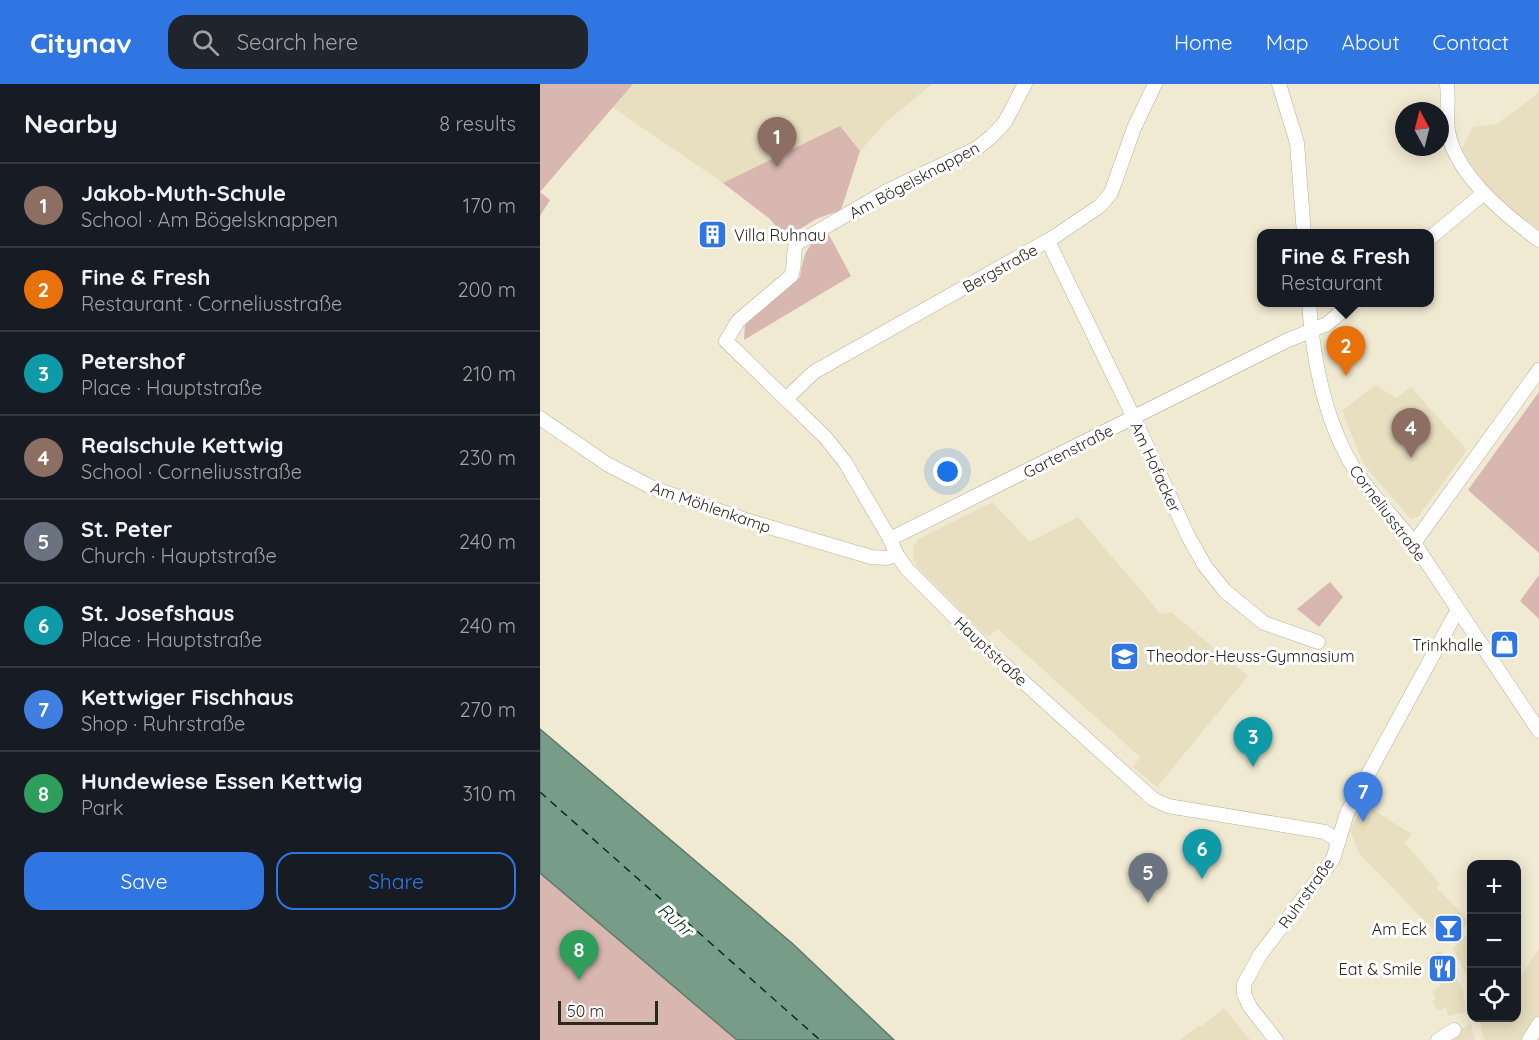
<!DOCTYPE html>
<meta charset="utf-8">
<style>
body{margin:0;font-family:Quicksand,sans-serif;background:#20242c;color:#f1f3f6}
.controls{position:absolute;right:18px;bottom:18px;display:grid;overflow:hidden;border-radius:12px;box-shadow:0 3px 15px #0003}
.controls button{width:54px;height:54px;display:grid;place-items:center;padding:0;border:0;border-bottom:2px solid #363941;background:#171b24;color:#f1f3f6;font:30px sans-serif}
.compass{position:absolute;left:855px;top:18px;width:54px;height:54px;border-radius:50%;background:#171b24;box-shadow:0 3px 15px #0003;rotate:353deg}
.scale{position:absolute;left:18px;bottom:15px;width:100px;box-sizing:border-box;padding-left:6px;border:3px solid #29271e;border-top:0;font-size:16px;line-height:21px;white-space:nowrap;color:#29271e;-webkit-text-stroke:4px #fff;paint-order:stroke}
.you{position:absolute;left:408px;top:388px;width:21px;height:21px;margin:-15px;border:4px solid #fff;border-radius:50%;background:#1a73e8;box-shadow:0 0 0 9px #1a73e833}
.badge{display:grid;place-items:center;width:39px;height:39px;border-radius:50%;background:#3076e3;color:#fff;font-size:20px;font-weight:700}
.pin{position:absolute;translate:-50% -50px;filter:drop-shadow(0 2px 3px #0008)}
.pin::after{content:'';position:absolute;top:32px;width:21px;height:18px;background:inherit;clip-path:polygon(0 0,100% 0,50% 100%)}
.popup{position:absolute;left:717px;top:145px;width:177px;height:78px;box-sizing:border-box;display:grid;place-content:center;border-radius:12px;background:#171b24;filter:drop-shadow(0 2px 4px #0005);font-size:20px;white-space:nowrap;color:#9ea1a6}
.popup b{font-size:22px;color:#f1f3f6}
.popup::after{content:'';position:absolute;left:50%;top:100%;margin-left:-12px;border:12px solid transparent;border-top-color:#171b24}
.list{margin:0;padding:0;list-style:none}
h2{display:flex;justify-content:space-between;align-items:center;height:78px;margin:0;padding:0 24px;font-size:26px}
h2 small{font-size:20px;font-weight:400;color:#9ea1a6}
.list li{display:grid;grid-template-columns:39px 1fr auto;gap:18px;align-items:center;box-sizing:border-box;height:84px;padding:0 24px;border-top:2px solid #363941}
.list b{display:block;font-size:22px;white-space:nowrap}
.list p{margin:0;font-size:20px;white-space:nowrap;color:#9ea1a6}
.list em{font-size:20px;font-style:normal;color:#9ea1a6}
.actions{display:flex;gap:12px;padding:18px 24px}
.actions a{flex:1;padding:14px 0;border:2px solid #3076e3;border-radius:18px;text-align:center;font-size:21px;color:#3076e3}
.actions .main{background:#3076e3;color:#fff}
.icon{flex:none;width:33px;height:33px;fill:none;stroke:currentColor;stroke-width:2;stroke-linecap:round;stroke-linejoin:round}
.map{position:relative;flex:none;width:999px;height:956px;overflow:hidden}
header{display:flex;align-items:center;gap:36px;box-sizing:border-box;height:84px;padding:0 30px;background:#3076e3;color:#fff}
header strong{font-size:28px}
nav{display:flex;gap:33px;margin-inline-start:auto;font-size:21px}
.search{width:420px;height:54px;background:#20242c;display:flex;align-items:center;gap:15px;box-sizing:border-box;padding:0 21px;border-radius:18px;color:#9ea1a6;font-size:22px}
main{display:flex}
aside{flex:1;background:#171b24}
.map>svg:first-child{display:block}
</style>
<header>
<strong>Citynav</strong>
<div class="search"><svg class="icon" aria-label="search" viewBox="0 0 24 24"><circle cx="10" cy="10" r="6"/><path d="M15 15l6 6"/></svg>Search here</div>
<nav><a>Home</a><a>Map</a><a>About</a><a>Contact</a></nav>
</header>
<main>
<aside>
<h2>Nearby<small>8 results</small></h2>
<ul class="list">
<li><span class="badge" style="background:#8d6e63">1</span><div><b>Jakob-Muth-Schule</b><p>School · Am Bögelsknappen</p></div><em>170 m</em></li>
<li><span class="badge" style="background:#e8710a">2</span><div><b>Fine &amp; Fresh</b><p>Restaurant · Corneliusstraße</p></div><em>200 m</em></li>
<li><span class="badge" style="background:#0f9aa8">3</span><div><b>Petershof</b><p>Place · Hauptstraße</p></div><em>210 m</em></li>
<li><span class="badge" style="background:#8d6e63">4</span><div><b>Realschule Kettwig</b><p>School · Corneliusstraße</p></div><em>230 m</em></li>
<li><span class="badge" style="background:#6b7280">5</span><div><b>St. Peter</b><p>Church · Hauptstraße</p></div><em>240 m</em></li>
<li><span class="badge" style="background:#0f9aa8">6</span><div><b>St. Josefshaus</b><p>Place · Hauptstraße</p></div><em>240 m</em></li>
<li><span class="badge" style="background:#3f7fe0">7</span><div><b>Kettwiger Fischhaus</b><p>Shop · Ruhrstraße</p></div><em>270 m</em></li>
<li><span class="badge" style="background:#2e9e5b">8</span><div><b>Hundewiese Essen Kettwig</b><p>Park</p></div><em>310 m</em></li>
</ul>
<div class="actions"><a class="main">Save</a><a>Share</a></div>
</aside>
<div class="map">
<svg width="999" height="956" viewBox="0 0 999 956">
<rect width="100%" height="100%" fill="#f1ead2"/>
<g fill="#e8dfc0">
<path d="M 93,0 L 392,0 L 345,39 L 320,67 L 301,126 L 276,135 L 246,154 L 230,135 L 183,99 L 72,23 Z"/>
<path d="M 999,6 L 999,148 L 962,120 L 952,110 L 921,66 L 933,43 L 957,40 L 996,11 Z"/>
<path d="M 835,301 L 857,314 L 871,303 L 927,366 L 878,433 L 871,435 L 824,381 L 802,327 Z"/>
<path d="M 452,418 L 490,458 L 538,433 L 621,530 L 631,528 L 708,592 L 617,703 L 593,683 L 600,673 L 458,545 L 449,552 L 444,550 L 377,483 L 373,474 L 373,463 L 378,455 Z"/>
<path d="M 823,719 L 871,750 L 865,759 L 899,799 L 897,804 L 930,838 L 906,859 L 819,769 L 810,746 Z"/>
<path d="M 931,846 L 931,902 L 913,864 Z"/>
<path d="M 999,864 L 999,932 L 983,956 L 944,956 L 939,934 L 976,934 L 977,898 Z"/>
<path d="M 901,866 L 922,904 L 926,928 L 908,932 L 906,923 L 898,927 L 892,917 L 896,915 L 892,907 L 901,902 L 886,874 Z"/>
<path d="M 684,924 L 710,956 L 640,956 L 659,941 L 661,943 Z"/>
<path d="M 931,939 L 935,956 L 905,956 Z"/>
</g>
<g fill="#d8b7b1">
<path d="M 0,0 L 93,0 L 0,108 L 10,116 L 0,132 Z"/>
<path d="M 300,42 L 320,67 L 301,126 L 276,135 L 246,154 L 230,135 L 183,99 Z"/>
<path d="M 287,147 L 311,192 L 204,256 L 205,241 L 260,193 C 264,168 266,162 287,147 Z"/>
<path d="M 999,308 L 999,469 L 928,406 Z"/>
<path d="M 999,491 L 999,535 L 980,517 Z"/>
<path d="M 790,498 L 803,513 L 779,543 L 757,525 Z"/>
<path d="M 0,789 L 197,956 L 0,956 Z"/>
</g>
<path fill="#779c88" stroke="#607968" stroke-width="1.5" d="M 0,645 L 253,860 L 354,956 L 197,956 L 0,789 Z"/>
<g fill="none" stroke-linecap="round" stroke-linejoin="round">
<path stroke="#00341f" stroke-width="1.5" stroke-dasharray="8 6" stroke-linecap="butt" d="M 0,708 L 280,956"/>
<defs>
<g id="street">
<path d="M 485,0 L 465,38 L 451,53 L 437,64 L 347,107 L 256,160 C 252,172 256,181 251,192 L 198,237 L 186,257 L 285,353 L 305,378 L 350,455 L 357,471 L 367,485 L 446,564 L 613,715 L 628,722 L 785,748 L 799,757"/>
<path d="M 739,0 L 757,59 L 764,150"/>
<path d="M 907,0 C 909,15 906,31 908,47 C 915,90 966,132 999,156"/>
<path d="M 890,154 L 944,109"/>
<path d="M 508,157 L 594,334 L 648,452 L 665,482 L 685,507 L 724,539 L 778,558"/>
<path d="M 769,218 C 773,278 786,345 821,395 C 837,417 857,437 874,459 L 999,647"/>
<path d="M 246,315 L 274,288 L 514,153 L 560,122 L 571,109 L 594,44 L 615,0"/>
<path d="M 0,334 L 67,380 L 113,404 L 209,437 L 331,473 L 346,474 L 357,471"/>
<path d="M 350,455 L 746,257 L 787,240 L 813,218"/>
<path d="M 874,459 L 999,286"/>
<path d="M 736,956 L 710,923 L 704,910 L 704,900 L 720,871 L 793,775 L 807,729 L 917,527"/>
<path d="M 898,956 L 914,946"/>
<path d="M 989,956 L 999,940"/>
</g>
</defs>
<use href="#street" stroke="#b8b29b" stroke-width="15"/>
<use href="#street" stroke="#fff" stroke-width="14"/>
</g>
<defs>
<symbol id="building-square" viewBox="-11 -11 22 22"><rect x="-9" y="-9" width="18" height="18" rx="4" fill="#3076e3" stroke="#fff"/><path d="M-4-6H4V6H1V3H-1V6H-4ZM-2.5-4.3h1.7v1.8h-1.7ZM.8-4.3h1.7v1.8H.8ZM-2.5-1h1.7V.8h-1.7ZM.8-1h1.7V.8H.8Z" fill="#fff"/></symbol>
<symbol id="shop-square" viewBox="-11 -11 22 22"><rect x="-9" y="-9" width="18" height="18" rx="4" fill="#3076e3" stroke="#fff"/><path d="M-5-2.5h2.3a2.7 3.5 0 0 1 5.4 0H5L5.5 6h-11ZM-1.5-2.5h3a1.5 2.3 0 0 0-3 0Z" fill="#fff"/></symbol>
<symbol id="school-square" viewBox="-11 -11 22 22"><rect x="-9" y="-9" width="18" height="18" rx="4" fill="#3076e3" stroke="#fff"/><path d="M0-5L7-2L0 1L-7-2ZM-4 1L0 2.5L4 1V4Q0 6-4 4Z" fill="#fff"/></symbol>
<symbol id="bar-square" viewBox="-11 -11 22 22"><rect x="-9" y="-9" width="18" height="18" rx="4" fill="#3076e3" stroke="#fff"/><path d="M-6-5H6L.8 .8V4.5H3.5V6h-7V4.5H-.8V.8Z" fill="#fff"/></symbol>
<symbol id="restaurant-square" viewBox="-11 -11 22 22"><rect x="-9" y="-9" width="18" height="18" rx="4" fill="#3076e3" stroke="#fff"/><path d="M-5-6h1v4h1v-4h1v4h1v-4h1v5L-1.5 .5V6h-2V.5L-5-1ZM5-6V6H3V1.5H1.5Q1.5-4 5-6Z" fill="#fff"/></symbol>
</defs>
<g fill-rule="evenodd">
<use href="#building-square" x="156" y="134" width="33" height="33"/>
<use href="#shop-square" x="948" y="544" width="33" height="33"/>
<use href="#school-square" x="568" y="556" width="33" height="33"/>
<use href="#bar-square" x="892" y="828" width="33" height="33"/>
<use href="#restaurant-square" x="886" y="868" width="33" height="33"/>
</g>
<g text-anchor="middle" stroke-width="6" stroke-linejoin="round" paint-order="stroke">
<g font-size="16" fill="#29271e" stroke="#fff">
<text transform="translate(374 96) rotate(-28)" y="6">Am Bögelsknappen</text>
<text transform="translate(460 184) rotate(-29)" y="6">Bergstraße</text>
<text transform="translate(528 367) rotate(-27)" y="6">Gartenstraße</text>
<text transform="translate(616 383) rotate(65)" y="6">Am Hofacker</text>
<text transform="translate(171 423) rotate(19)" y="6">Am Möhlenkamp</text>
<text transform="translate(848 429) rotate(53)" y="6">Corneliusstraße</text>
<text transform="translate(451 567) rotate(43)" y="6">Hauptstraße</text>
<text transform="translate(766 809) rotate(-54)" y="6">Ruhrstraße</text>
</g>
<g font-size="16" fill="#29271e" stroke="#fff" text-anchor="end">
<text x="194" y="157" text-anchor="start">Villa Ruhnau</text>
<text x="943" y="567">Trinkhalle</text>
<text x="606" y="578" text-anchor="start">Theodor-Heuss-Gymnasium</text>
<text x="887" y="851">Am Eck</text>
<text x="882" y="891">Eat &amp; Smile</text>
</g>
<g font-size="18" font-style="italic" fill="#00341f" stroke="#fff">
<text transform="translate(135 836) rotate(42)" y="6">Ruhr</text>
</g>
</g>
</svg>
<div class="controls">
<button>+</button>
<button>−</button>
<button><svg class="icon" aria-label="locate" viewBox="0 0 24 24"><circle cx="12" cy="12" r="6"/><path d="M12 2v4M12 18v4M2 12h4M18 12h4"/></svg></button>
</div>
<svg class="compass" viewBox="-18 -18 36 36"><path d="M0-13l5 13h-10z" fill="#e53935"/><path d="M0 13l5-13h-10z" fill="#9ea1a6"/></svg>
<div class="scale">50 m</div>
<div class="you"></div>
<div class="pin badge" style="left:237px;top:83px;background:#8d6e63">1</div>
<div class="pin badge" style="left:806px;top:292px;background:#e8710a">2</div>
<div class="popup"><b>Fine &amp; Fresh</b>Restaurant</div>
<div class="pin badge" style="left:713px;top:683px;background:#0f9aa8">3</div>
<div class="pin badge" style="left:871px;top:374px;background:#8d6e63">4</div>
<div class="pin badge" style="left:608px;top:819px;background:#6b7280">5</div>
<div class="pin badge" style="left:662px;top:795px;background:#0f9aa8">6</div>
<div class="pin badge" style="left:823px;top:738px;background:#3f7fe0">7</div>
<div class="pin badge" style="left:39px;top:896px;background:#2e9e5b">8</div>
</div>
</main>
